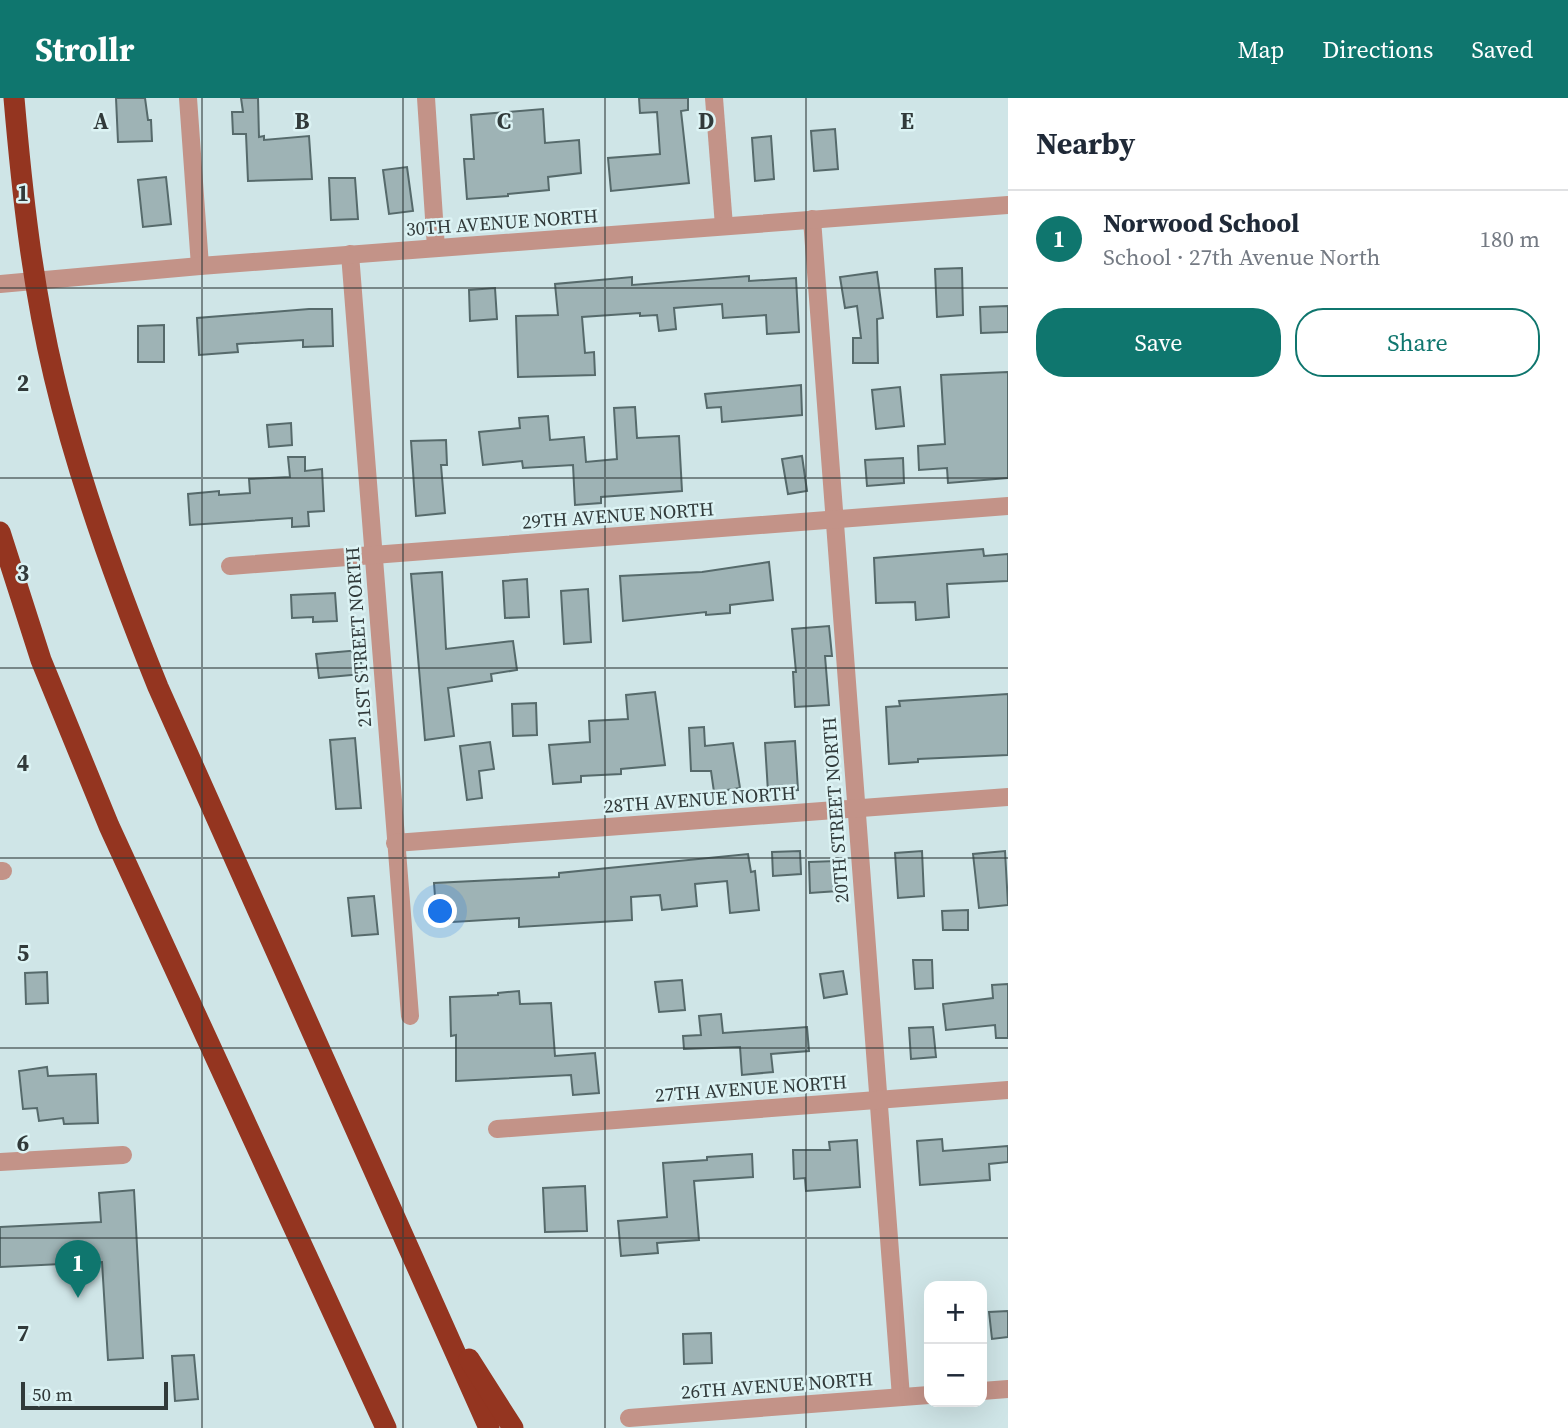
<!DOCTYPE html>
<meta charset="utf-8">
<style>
body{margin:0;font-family:"Source Serif 4",serif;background:#f2f2f3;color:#1f2937}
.controls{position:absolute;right:21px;bottom:21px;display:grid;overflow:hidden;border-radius:14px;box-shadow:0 7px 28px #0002}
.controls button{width:63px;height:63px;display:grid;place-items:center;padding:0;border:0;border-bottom:2px solid #e0e1e3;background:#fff;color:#1f2937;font:35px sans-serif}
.scale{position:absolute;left:21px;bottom:18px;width:147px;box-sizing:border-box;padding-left:7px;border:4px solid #313a3a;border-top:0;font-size:19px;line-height:24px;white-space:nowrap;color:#313a3a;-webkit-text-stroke:5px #dcf3f4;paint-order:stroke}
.you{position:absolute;left:441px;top:814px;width:24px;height:24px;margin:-18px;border:5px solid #fff;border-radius:50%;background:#1a73e8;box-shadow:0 0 0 10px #1a73e833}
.badge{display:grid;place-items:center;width:46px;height:46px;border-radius:50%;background:#0f766e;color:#fff;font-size:23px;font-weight:700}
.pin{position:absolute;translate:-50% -58px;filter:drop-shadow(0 2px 4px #0008)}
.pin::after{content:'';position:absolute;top:37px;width:24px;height:21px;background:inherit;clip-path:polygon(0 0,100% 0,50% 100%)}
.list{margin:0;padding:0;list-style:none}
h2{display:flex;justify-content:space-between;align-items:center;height:91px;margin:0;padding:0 28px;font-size:30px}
h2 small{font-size:23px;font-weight:400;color:#747a83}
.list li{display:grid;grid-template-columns:46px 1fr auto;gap:21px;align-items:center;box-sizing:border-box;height:98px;padding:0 28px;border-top:2px solid #e0e1e3}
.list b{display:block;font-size:26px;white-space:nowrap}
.list p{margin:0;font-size:23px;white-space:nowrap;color:#747a83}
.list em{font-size:23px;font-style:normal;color:#747a83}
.actions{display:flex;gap:14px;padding:21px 28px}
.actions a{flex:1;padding:16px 0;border:2px solid #0f766e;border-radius:28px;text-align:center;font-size:24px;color:#0f766e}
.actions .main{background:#0f766e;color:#fff}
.map{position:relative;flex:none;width:1008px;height:1330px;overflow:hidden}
header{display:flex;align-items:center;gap:42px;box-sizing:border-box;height:98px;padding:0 35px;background:#0f766e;color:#fff}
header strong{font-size:33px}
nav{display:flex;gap:38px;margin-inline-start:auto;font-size:24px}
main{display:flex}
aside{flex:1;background:#fff}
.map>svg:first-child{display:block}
</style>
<header>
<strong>Strollr</strong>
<nav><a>Map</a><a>Directions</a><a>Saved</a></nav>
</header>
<main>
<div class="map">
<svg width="1008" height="1330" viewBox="0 0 1008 1330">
<rect width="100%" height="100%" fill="#cfe5e7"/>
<g fill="#9eb3b5" stroke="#566a6b" stroke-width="2">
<path d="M 116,0 L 145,0 L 148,22 L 151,22 L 152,43 L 118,44 Z"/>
<path d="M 241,0 L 258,0 L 259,39 L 264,38 L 264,42 L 309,38 L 312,81 L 248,83 L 246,36 L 233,36 L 232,14 L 243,14 Z"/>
<path d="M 639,0 L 688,0 L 688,12 L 681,13 L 689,85 L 611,93 L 608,60 L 660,56 L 657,14 L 640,15 Z"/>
<path d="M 543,11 L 545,45 L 579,42 L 581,75 L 548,79 L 549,92 L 508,96 L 508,98 L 467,101 L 464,61 L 474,61 L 471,17 Z"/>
<path d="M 835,31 L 838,71 L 814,73 L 811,33 Z"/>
<path d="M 771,38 L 774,81 L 755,83 L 752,40 Z"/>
<path d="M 407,69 L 413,113 L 389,116 L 383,72 Z"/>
<path d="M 166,79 L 171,126 L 143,129 L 138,82 Z"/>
<path d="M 329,80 L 355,80 L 358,121 L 331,122 Z"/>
<path d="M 962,170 L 963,217 L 937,219 L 935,171 Z"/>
<path d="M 877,174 L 883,220 L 877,221 L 878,265 L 853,265 L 853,240 L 861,240 L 857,208 L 845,210 L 840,179 Z"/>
<path d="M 749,178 L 749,183 L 796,180 L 799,234 L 767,236 L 766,217 L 723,220 L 722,206 L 674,210 L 676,231 L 659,233 L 657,217 L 640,218 L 640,215 L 582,219 L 585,255 L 594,254 L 595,277 L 518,279 L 516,218 L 558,217 L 555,186 L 632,179 L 632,187 Z"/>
<path d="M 495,190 L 497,221 L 470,223 L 469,192 Z"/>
<path d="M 1008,208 L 1008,234 L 981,235 L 980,209 Z"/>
<path d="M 309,211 L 332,211 L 333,248 L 303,249 L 303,242 L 237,246 L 238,254 L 199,257 L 197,220 Z"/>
<path d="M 164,227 L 164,264 L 138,264 L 138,228 Z"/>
<path d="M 1008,274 L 1008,380 L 948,385 L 947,370 L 919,372 L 918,348 L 945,346 L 941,277 Z"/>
<path d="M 801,287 L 802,317 L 722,324 L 721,309 L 707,310 L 705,296 Z"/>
<path d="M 900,289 L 904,328 L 876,331 L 872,292 Z"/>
<path d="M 635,309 L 637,340 L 679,338 L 682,393 L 601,399 L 601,405 L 575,407 L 573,367 L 523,370 L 522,363 L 483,367 L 479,334 L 520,330 L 519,320 L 548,318 L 550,342 L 584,339 L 586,364 L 617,361 L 614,310 Z"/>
<path d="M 291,325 L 292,347 L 269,349 L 267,327 Z"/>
<path d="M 446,342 L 447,367 L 441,367 L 445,415 L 416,418 L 411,343 Z"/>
<path d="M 802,358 L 807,393 L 788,396 L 782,361 Z"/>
<path d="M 288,359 L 305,359 L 305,373 L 322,371 L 324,413 L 308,414 L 309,428 L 292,429 L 292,420 L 190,427 L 188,396 L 219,393 L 219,397 L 250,395 L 249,381 L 290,379 Z"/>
<path d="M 903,360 L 904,385 L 867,388 L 865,362 Z"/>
<path d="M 983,451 L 984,458 L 1008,456 L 1008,483 L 947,486 L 949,519 L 916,522 L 915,504 L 876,505 L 874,460 Z"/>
<path d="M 769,464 L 773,502 L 730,507 L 730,515 L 706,517 L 706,514 L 623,523 L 620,478 L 702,474 Z"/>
<path d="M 442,474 L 446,551 L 513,543 L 517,572 L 491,576 L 492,583 L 448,590 L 454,638 L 425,642 L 411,476 Z"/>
<path d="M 527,481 L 529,519 L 505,520 L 503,483 Z"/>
<path d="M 588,491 L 591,544 L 564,546 L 561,493 Z"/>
<path d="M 335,495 L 337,523 L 313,524 L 313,519 L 292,520 L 291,497 Z"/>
<path d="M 829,528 L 832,558 L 825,558 L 829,607 L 795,609 L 793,574 L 796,574 L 792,531 Z"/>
<path d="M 360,552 L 362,576 L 319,580 L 316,556 Z"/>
<path d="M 655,594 L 665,667 L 621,671 L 621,676 L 581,678 L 581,684 L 553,686 L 549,647 L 590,644 L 589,623 L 628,621 L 626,597 Z"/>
<path d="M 1008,596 L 1008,657 L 918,661 L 918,664 L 889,666 L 886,609 L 900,608 L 899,603 Z"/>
<path d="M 536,605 L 537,637 L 513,638 L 512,606 Z"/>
<path d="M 704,629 L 705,648 L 733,645 L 740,690 L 714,694 L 711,673 L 691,673 L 689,630 Z"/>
<path d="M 355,640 L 361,710 L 336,711 L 330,642 Z"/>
<path d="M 795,643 L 798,692 L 768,694 L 765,645 Z"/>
<path d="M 490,644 L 494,671 L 479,673 L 482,700 L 467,702 L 460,648 Z"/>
<path d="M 800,753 L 801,776 L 773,778 L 772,754 Z"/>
<path d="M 922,753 L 924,798 L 898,800 L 895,755 Z"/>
<path d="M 1005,753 L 1008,807 L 979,810 L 973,756 Z"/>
<path d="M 748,756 L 751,774 L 755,773 L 759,812 L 730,815 L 727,783 L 695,786 L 697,808 L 662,812 L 660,797 L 631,799 L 632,822 L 519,829 L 519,820 L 437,825 L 434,785 L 559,779 L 559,775 Z"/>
<path d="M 836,763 L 838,793 L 810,795 L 809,764 Z"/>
<path d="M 374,798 L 378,836 L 352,838 L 348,800 Z"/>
<path d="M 968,812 L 968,832 L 943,832 L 942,813 Z"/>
<path d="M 913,862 L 932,862 L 933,890 L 915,891 Z"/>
<path d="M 843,873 L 847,896 L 824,900 L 820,876 Z"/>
<path d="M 47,874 L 48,905 L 26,906 L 25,875 Z"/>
<path d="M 682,882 L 685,912 L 659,914 L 655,884 Z"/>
<path d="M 1008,886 L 1008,940 L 996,940 L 995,927 L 946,932 L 943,906 L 993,900 L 992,887 Z"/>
<path d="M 519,893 L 520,906 L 551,905 L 555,958 L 595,955 L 599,995 L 573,997 L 571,977 L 456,983 L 456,937 L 451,938 L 450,899 L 498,897 L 498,895 Z"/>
<path d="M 721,916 L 723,935 L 807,929 L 809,953 L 771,956 L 773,974 L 742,977 L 740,949 L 684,951 L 683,938 L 701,937 L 699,918 Z"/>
<path d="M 933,929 L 936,959 L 911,961 L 909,930 Z"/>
<path d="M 47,969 L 48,978 L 96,976 L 98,1025 L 64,1026 L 63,1020 L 39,1023 L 37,1010 L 23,1011 L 19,973 Z"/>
<path d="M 942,1041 L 943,1053 L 1008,1048 L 1008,1064 L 989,1066 L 990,1082 L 920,1087 L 917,1043 Z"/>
<path d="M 857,1042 L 860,1089 L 806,1093 L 805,1080 L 794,1081 L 793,1052 L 830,1052 L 829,1044 Z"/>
<path d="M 752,1056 L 753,1079 L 694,1083 L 699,1142 L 657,1145 L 658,1155 L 621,1158 L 618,1123 L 667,1119 L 663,1065 L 707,1062 L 707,1059 Z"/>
<path d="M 585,1088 L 587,1133 L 545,1134 L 543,1090 Z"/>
<path d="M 134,1092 L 143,1260 L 108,1262 L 102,1164 L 0,1169 L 0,1129 L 101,1124 L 99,1095 Z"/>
<path d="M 1008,1213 L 1008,1239 L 992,1241 L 989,1214 Z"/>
<path d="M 711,1235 L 712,1265 L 684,1266 L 683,1236 Z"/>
<path d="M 194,1257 L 198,1301 L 175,1303 L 172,1258 Z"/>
</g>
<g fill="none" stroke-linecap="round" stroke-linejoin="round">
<g stroke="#c39388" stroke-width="18">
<path d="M 188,0 L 200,168"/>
<path d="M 426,0 L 436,150"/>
<path d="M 714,0 L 724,128"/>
<path d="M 812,121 L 901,1299"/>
<path d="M 350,156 L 410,918"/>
<path d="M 230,468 L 1008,408"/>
<path d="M 395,745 L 1008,699"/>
<path d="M 0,773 L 3,773"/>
<path d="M 497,1031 L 1008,992"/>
<path d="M 0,1064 L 123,1057"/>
<path d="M 982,1293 L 1008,1291"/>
<path d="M 629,1320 L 929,1297"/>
</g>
<path stroke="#c39388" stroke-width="18" d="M 0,186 L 200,168 L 1008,107"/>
<g stroke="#943520" stroke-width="21">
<path d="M 14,0 C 22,93 32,186 54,278 C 79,384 117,488 158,589 L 489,1330"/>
<path d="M 0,434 L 41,562 L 109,728 L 386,1330"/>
<path d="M 469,1261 L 513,1330"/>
</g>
</g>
<path fill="none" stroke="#313a3a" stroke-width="2" stroke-opacity="0.55" d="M 202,0 L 202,1330M 403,0 L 403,1330M 605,0 L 605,1330M 806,0 L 806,1330M 0,190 L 1008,190M 0,380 L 1008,380M 0,570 L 1008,570M 0,760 L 1008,760M 0,950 L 1008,950M 0,1140 L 1008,1140"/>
<g text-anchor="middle" stroke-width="5" stroke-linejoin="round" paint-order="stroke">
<g font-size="19" fill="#313a3a" stroke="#dcf3f4">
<text transform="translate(502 124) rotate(-4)" y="7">30TH AVENUE NORTH</text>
<text transform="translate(618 417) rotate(-4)" y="7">29TH AVENUE NORTH</text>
<text transform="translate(358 539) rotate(-94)" y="7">21ST STREET NORTH</text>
<text transform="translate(700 701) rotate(-4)" y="7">28TH AVENUE NORTH</text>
<text transform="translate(835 712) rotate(-94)" y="7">20TH STREET NORTH</text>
<text transform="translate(751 990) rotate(-4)" y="7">27TH AVENUE NORTH</text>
<text transform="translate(777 1287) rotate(-4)" y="7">26TH AVENUE NORTH</text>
</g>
</g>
<g font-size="23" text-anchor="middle" font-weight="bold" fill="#313a3a" stroke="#dcf3f4" stroke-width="5" stroke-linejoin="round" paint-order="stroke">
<text x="101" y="31">A</text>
<text x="302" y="31">B</text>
<text x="504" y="31">C</text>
<text x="706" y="31">D</text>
<text x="907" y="31">E</text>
<text x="23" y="103">1</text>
<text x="23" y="293">2</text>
<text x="23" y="483">3</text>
<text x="23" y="673">4</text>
<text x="23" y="863">5</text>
<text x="23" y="1053">6</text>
<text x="23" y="1243">7</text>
</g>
</svg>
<div class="controls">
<button>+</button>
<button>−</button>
</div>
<div class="scale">50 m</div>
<div class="you"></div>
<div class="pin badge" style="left:78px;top:1200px">1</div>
</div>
<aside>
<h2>Nearby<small></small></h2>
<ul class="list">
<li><span class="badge">1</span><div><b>Norwood School</b><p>School · 27th Avenue North</p></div><em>180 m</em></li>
</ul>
<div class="actions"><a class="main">Save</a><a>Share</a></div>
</aside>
</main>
